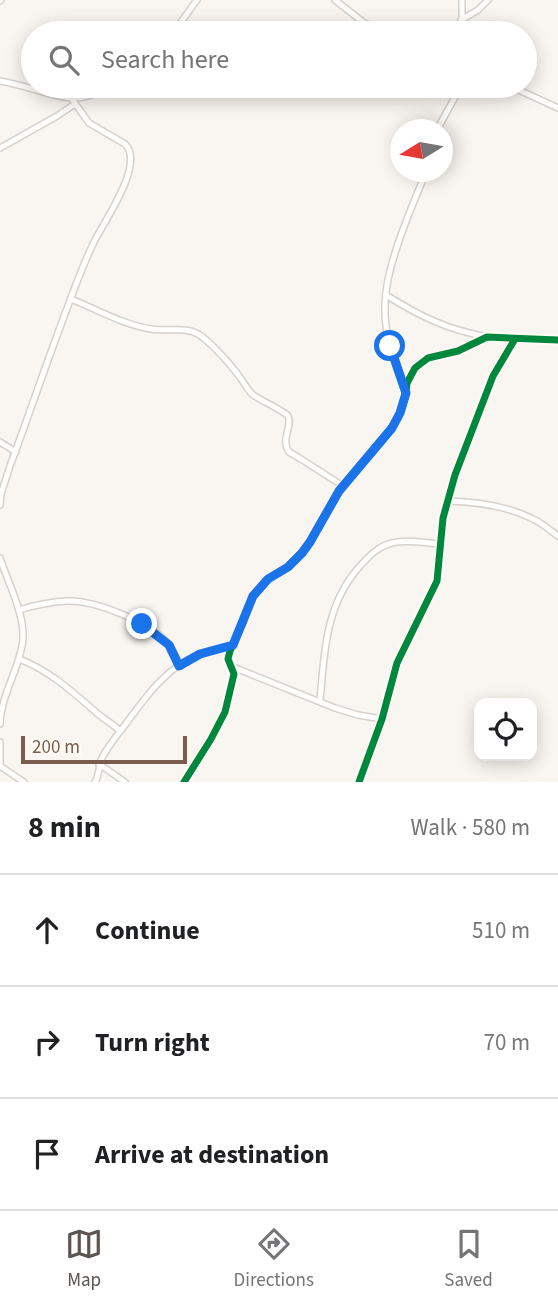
<!DOCTYPE html>
<meta charset="utf-8">
<style>
body{margin:0;font-family:"Source Sans 3",sans-serif;background:#f6f6f6;color:#202124}
.controls{position:absolute;right:21px;bottom:21px;display:grid;overflow:hidden;border-radius:14px;box-shadow:0 4px 18px #0003}
.controls button{width:63px;height:63px;display:grid;place-items:center;padding:0;border:0;border-bottom:2px solid #e0e0e0;background:#fff;color:#202124;font:35px sans-serif}
.compass{position:absolute;left:390px;top:119px;width:63px;height:63px;border-radius:50%;background:#fff;box-shadow:0 4px 18px #0003;rotate:259deg}
.scale{position:absolute;left:21px;bottom:18px;width:166px;box-sizing:border-box;padding-left:7px;border:4px solid #7a5c4d;border-top:0;font-size:19px;line-height:24px;white-space:nowrap;color:#7a5c4d;-webkit-text-stroke:5px #fffaf3;paint-order:stroke}
.stop{position:absolute;width:21px;height:21px;margin:-16px;border:5px solid #1a73e8;border-radius:50%;background:#fff}
.stop.end{background:#1a73e8;border-color:#fff;box-shadow:0 2px 7px #0008}
.list{margin:0;padding:0;list-style:none}
h2{display:flex;justify-content:space-between;align-items:center;height:91px;margin:0;padding:0 28px;font-size:30px}
h2 small{font-size:23px;font-weight:400;color:#757577}
.list li{display:grid;grid-template-columns:46px 1fr auto;gap:21px;align-items:center;box-sizing:border-box;height:112px;padding:0 28px;border-top:2px solid #e0e0e0}
.list b{display:block;font-size:26px;white-space:nowrap}
.list em{font-size:23px;font-style:normal;color:#757577}
.icon{flex:none;width:38px;height:38px;fill:none;stroke:currentColor;stroke-width:2;stroke-linecap:round;stroke-linejoin:round}
.map{position:relative;flex:none;width:558px;height:782px;overflow:hidden}
.search{position:absolute;background:#fff;box-shadow:0 4px 18px #0003;left:21px;right:21px;top:21px;height:77px;display:flex;align-items:center;gap:18px;box-sizing:border-box;padding:0 24px;border-radius:38px;color:#757577;font-size:26px}
.sheet{height:427px;background:#fff}
nav{display:flex;justify-content:space-around;align-items:center;box-sizing:border-box;height:98px;border-top:2px solid #e0e0e0;background:#fff;font-size:19px;color:#757577}
nav a{display:grid;justify-items:center;gap:4px}
nav .on{color:#5c5450}
.map>svg:first-child{display:block}
</style>
<div class="map">
<svg width="558" height="782" viewBox="0 0 558 782">
<rect width="100%" height="100%" fill="#f9f5f0"/>
<g fill="none" stroke-linecap="round" stroke-linejoin="round">
<defs>
<g id="street">
<path d="M 335,0 L 363,22 L 382,33"/>
<path d="M 0,1 L 1,0"/>
<path d="M 461,20 L 478,10 L 488,0"/>
<path d="M 173,33 L 197,0"/>
<path d="M 462,33 L 462,0"/>
<path d="M 0,81 C 11,83 22,86 33,89 C 63,98 81,105 109,86"/>
<path d="M 510,86 L 558,108"/>
<path d="M 437,130 L 461,86"/>
<path d="M 0,148 L 57,116 L 75,104"/>
<path d="M 386,295 C 421,317 446,329 487,337"/>
<path d="M 71,299 C 96,309 124,325 151,329 C 166,332 184,326 198,334 C 210,341 231,365 239,376 C 244,382 246,388 252,394 C 259,400 285,411 288,416 C 293,427 280,439 289,452 L 301,459 L 343,486"/>
<path d="M 405,390 C 395,363 384,336 385,306 C 385,267 411,209 426,172"/>
<path d="M 0,442 L 16,452"/>
<path d="M 449,501 C 479,502 509,506 535,520 C 543,524 551,531 558,536"/>
<path d="M 0,505 L 1,494 L 10,466 C 29,415 46,364 65,314 C 74,289 83,264 95,240 C 106,219 145,163 125,144 L 89,123 L 72,99"/>
<path d="M 0,558 C 8,583 28,620 22,646 C 17,673 1,696 0,724"/>
<path d="M 19,610 C 35,605 50,602 67,601 C 96,600 152,623 170,646 C 174,652 177,659 179,666"/>
<path d="M 19,659 C 49,670 74,693 98,714 C 105,720 113,724 120,731"/>
<path d="M 233,667 L 335,708 L 358,715 L 382,719"/>
<path d="M 320,701 C 324,652 326,602 361,565 C 370,555 379,546 392,543 C 407,539 425,543 440,544"/>
<path d="M 0,742 L 0,766"/>
<path d="M 99,764 L 125,782"/>
<path d="M 0,766 L 24,782"/>
<path d="M 95,782 C 100,774 98,765 103,756 C 109,745 117,735 125,725 C 145,698 167,666 200,654 C 210,650 221,649 232,646"/>
<path d="M 184,782 L 211,739 L 225,712 L 234,674 L 228,659 L 230,651 L 243,623 L 253,596 L 268,579 L 288,567 L 301,553 L 310,542 L 339,491 L 392,428 L 400,413 L 406,393 L 407,383 L 415,368 L 428,358 L 458,351 L 487,337 L 558,340"/>
<path d="M 359,782 L 382,719 L 397,663 L 437,581 L 443,518 L 455,475 L 493,376 L 515,339"/>
</g>
</defs>
<use href="#street" stroke="#d7d1cb" stroke-width="8"/>
<use href="#street" stroke="#fefefd" stroke-width="5"/>
<defs>
<g id="cycleway">
<path d="M 184,782 L 211,739 L 225,712 L 234,674 L 228,659 L 230,651 L 243,623 L 253,596 L 268,579 L 288,567 L 301,553 L 310,542 L 339,491 L 392,428 L 400,413 L 406,393 L 407,383 L 415,368 L 428,358 L 458,351 L 487,337 L 558,340"/>
<path d="M 359,782 L 382,719 L 397,663 L 437,581 L 443,518 L 455,475 L 493,376 L 515,339"/>
</g>
</defs>
<use href="#cycleway" stroke="#fffaf3" stroke-width="11"/>
<use href="#cycleway" stroke="#00873e" stroke-width="7"/>
</g>
<g fill="none" stroke-linecap="round" stroke-linejoin="round">
<path stroke="#1a73e8" stroke-width="9" d="M 142,624 L 169,645 L 179,666 L 200,654 L 233,645 L 253,596 L 268,579 L 288,567 L 302,553 L 310,542 L 339,491 L 392,428 L 400,413 L 406,393 L 390,346"/>
</g>
</svg>
<div class="controls">
<button><svg class="icon" aria-label="locate" viewBox="0 0 24 24"><circle cx="12" cy="12" r="6"/><path d="M12 2v4M12 18v4M2 12h4M18 12h4"/></svg></button>
</div>
<svg class="compass" viewBox="-18 -18 36 36"><path d="M0-13l5 13h-10z" fill="#e53935"/><path d="M0 13l5-13h-10z" fill="#757577"/></svg>
<div class="scale">200 m</div>
<div class="stop" style="left:390px;top:346px"></div>
<div class="stop end" style="left:142px;top:624px"></div>
<div class="search"><svg class="icon" aria-label="search" viewBox="0 0 24 24"><circle cx="10" cy="10" r="6"/><path d="M15 15l6 6"/></svg>Search here</div>
</div>
<section class="sheet">
<h2>8 min<small>Walk · 580 m</small></h2>
<ul class="list">
<li><svg class="icon" aria-label="ahead" viewBox="0 0 24 24"><path d="M12 20V5M6 11l6-6 6 6"/></svg><div><b>Continue</b></div><em>510 m</em></li>
<li><svg class="icon" aria-label="right" viewBox="0 0 24 24"><path d="M7 20v-9h11M14 6l5 5-5 5"/></svg><div><b>Turn right</b></div><em>70 m</em></li>
<li><svg class="icon" aria-label="arrive" viewBox="0 0 24 24"><path d="M6 21V4h12l-3 4 3 4H6"/></svg><div><b>Arrive at destination</b></div></li>
</ul>
</section>
<nav>
<a class="on"><svg class="icon" aria-label="map" viewBox="0 0 24 24"><path d="M3 6l6-2 6 2 6-2v14l-6 2-6-2-6 2zM9 4v14M15 6v14"/></svg>Map</a>
<a><svg class="icon" aria-label="directions" viewBox="0 0 24 24"><path d="M12 3l9 9-9 9-9-9zM9 14v-3h6M13 9l2 2-2 2"/></svg>Directions</a>
<a><svg class="icon" aria-label="saved" viewBox="0 0 24 24"><path d="M7 4h10v16l-5-4-5 4z"/></svg>Saved</a>
</nav>
